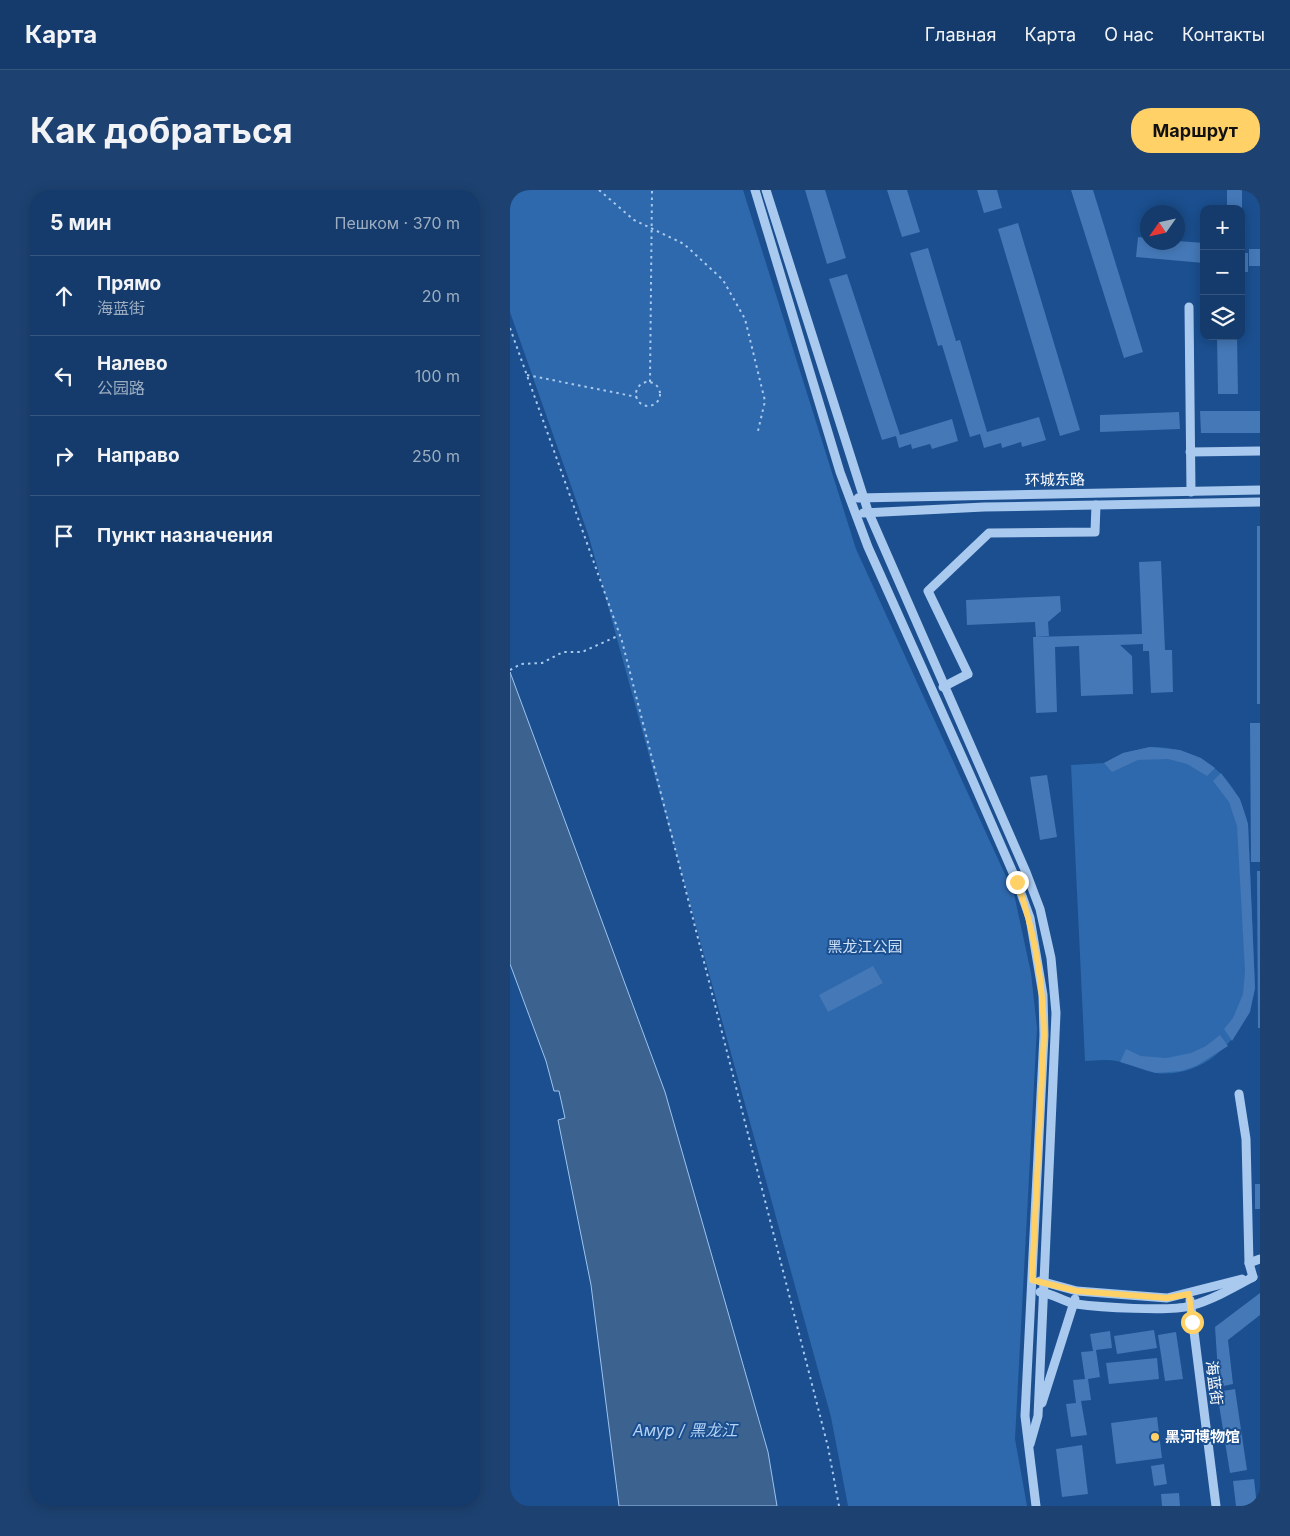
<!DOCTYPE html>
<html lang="ru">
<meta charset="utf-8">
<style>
body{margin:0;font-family:Inter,"Noto Sans SC",sans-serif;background:#1d4271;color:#f1f3f6}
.controls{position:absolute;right:15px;top:15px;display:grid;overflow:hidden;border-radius:10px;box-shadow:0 2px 12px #0003}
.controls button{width:45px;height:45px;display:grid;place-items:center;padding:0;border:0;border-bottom:1px solid #33557e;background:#143b6b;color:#f1f3f6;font:25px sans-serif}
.compass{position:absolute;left:630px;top:15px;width:45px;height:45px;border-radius:50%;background:#143b6b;box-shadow:0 2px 12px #0003;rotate:236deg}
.stop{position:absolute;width:15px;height:15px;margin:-11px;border:4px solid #ffd166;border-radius:50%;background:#fff}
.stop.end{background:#ffd166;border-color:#fff;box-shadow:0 1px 5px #0008}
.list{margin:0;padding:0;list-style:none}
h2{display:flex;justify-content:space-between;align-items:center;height:65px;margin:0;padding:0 20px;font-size:21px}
h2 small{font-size:16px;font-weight:400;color:#9dadc1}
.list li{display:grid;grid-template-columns:32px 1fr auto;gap:15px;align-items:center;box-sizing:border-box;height:80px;padding:0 20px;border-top:1px solid #33557e}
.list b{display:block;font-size:19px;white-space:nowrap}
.list p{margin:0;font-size:16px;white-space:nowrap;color:#9dadc1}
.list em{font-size:16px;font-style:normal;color:#9dadc1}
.icon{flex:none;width:28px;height:28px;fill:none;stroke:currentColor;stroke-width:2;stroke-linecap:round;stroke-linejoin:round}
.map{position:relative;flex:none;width:750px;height:1316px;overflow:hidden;border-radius:20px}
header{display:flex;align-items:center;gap:30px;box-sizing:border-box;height:70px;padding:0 25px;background:#143b6b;border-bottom:1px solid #33557e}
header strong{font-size:24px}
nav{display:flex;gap:28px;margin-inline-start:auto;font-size:18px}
.intro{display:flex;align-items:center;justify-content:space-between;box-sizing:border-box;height:120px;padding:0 30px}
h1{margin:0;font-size:35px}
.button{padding:12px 22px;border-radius:20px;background:#ffd166;color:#111;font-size:18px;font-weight:700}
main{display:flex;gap:30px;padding:0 30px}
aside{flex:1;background:#143b6b;border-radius:20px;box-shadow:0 2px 12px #0003}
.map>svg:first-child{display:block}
</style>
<header>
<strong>Карта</strong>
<nav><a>Главная</a><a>Карта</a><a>О нас</a><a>Контакты</a></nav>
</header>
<div class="intro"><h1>Как добраться</h1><a class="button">Маршрут</a></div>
<main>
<aside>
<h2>5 мин<small>Пешком · 370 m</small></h2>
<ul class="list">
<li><svg class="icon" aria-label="ahead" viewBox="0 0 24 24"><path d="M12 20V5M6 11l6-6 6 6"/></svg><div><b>Прямо</b><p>海蓝街</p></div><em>20 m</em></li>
<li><svg class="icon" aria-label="left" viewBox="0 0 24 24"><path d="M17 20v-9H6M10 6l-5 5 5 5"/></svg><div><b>Налево</b><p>公园路</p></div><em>100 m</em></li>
<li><svg class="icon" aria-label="right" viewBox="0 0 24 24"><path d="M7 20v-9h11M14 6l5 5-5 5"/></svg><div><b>Направо</b></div><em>250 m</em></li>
<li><svg class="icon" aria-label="arrive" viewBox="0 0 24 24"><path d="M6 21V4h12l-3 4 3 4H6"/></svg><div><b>Пункт назначения</b></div></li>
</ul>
</aside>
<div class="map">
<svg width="750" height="1316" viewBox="0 0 750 1316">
<rect width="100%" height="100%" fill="#1b4f8f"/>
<g fill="#2e69ad">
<path d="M 0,0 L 233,0 L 346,359 L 504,704 L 521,783 L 527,838 L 505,1249 L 517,1316 L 338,1316 L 321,1227 L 79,347 L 0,122 Z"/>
<path d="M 640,557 C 689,556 727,586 738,634 L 745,798 C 737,844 697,889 646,883 C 632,881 620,873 606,871 C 596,869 584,871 575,871 L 561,575 L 594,573 L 613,563 Z"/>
</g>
<path fill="#3c6290" stroke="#9cc4f0" d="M 0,482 L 155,902 L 258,1262 L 267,1316 L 109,1316 L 81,1095 L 48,930 L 55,928 L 49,901 L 44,901 L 36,871 L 0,774 Z"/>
<g fill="#4478b7">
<path d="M 295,0 L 315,0 L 336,68 L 317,74 Z"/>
<path d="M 377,0 L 397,0 L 410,42 L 392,47 Z"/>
<path d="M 467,0 L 487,0 L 492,18 L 474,23 Z"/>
<path d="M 561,0 L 583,0 L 633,162 L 614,168 Z"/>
<rect x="717" y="0" width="15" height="19"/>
<path d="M 508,33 L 570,240 L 550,246 L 488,39 Z"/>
<path d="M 628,47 L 638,48 L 638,52 L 668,52 L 668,51 L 694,53 L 694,73 L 626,67 Z"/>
<path d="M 418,58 L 446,151 L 450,150 L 477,242 L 529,227 L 536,250 L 512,257 L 511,252 L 492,258 L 491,253 L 474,258 L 470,244 L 460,247 L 432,155 L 428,156 L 400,63 Z"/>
<rect x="739" y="59" width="11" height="17"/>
<rect x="731" y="63" width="7" height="19"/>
<path d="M 337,84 L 390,245 L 442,229 L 448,251 L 422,259 L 420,254 L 402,259 L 401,254 L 389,258 L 386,246 L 372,250 L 319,89 Z"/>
<path d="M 707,146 L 727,146 L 728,204 L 708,204 Z"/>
<path d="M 690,221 L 750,221 L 750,243 L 691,243 Z"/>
<path d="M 669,222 L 670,239 L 590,242 L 590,225 Z"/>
<rect x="747" y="336" width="3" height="178"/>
<path d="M 651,371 L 655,460 L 662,460 L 663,502 L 641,503 L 639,461 L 633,461 L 633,454 L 610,455 L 622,466 L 623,504 L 571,506 L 569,456 L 545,457 L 547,522 L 526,523 L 523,447 L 632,444 L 629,372 Z"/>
<path d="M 550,406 L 551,421 L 538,432 L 539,446 L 526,447 L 525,432 L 457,435 L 456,410 Z"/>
<path d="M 740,533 L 750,533 L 750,672 L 741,672 Z"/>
<path d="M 640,557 L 670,560 L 691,568 L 705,578 L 697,586 L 677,574 L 658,569 L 628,570 L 602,582 L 594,573 L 613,563 Z"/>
<path d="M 711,583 L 730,609 L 738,634 L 745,798 L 740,822 L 722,851 L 714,839 L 723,828 L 733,804 L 735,781 L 727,636 L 719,612 L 703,591 Z"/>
<path d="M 537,585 L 547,647 L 530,650 L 520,587 Z"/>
<path d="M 747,681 L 750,681 L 750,838 L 748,838 Z"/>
<path d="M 363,776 L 373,793 L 318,822 L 309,805 Z"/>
<path d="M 710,845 L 718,856 L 686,876 L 671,881 L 646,883 L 610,872 L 616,859 L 631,866 L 656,868 L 681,863 L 696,856 Z"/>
<rect x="745" y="994" width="5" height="25"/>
<path d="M 750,1103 L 750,1125 L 718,1150 L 723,1194 L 709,1197 L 705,1137 Z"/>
<path d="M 644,1140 L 647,1158 L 607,1164 L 604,1146 Z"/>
<path d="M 600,1141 L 602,1158 L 586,1160 L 590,1187 L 578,1189 L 581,1210 L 571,1211 L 577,1245 L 561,1247 L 556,1214 L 566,1213 L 563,1190 L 575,1189 L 571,1162 L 583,1161 L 580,1144 Z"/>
<path d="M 666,1142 L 673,1189 L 655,1191 L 648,1145 Z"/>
<path d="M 647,1168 L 649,1189 L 599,1194 L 596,1173 Z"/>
<path d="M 725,1199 L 737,1280 L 720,1283 L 707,1202 Z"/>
<path d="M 647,1227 L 652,1268 L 606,1274 L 601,1233 Z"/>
<path d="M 572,1255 L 578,1304 L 552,1307 L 546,1259 Z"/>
<path d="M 654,1274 L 657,1294 L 644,1296 L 641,1276 Z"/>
<path d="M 744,1289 L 747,1316 L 726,1316 L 723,1291 Z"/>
<path d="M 669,1303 L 670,1316 L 652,1316 L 651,1304 Z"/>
</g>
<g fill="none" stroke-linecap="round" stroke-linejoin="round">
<g stroke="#a9c9ee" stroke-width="2" stroke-dasharray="2.5 4" stroke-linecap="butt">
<path d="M 89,0 L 124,30 L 174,54 L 213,90 L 235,129 L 255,211 L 248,241"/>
<path d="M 0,138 L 112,451 L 318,1257 L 329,1316"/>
<path d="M 17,185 L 127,207"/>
<path d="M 140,192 L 142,0"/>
<circle cx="138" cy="204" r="12"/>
<path d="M 0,480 L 11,474 L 32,473 L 53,462 L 72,462 L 110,445"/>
</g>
<g stroke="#a9c9ee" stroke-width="9">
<path d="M 245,0 L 330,282 L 358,357 L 462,589 L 507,692 L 520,728 L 533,805 L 534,845 L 515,1226 L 526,1316"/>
<path d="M 256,0 L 358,321 L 516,682 L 530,719 L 541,768 L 546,823 L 528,1226 L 520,1254"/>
<path d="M 679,117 L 681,302"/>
<path d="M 680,262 L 750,261"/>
<path d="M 348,308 L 750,300"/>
<path d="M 353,323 L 474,317 L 750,312"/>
<path d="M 433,497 L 458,484 L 418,401 L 479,343 L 585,342 L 586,315"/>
<path d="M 729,904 L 736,949 L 739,1073 L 743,1087"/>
<path d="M 739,1073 L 750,1069"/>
<path d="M 530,1091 L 567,1101 L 657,1108 L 732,1089"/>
<path d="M 530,1102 C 544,1104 554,1112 566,1114 C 588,1117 660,1122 680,1116 C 702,1110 723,1098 743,1087"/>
<path d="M 680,1110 L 706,1316"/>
<path d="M 532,1213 L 565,1109"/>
</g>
</g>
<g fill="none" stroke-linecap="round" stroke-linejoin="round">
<path stroke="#ffd166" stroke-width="6" d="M 507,692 C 525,742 533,792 534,845 L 522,1090 L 567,1101 L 657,1108 L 679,1104 L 682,1132"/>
</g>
<circle fill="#ffd166" stroke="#1b4f8f" stroke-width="2" cx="645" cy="1247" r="5"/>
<g text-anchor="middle" stroke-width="4" stroke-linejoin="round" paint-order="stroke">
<g font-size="15" fill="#fff" stroke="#1b4f8f">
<text transform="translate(545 290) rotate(-1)" y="5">环城东路</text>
<text transform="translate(704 1193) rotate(83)" y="5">海蓝街</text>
</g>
<g font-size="15" fill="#cfe3fa" stroke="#1b4f8f">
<text x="355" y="762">黑龙江公园</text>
</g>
<g font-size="15" font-weight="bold" fill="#fff" stroke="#1b4f8f" text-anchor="start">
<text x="655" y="1252">黑河博物馆</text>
</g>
<g font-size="16" font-style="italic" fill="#b5d3f5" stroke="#1b4f8f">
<text x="175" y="1246">Амур / 黑龙江</text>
</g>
</g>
</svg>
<div class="controls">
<button>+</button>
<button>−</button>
<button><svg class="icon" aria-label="layers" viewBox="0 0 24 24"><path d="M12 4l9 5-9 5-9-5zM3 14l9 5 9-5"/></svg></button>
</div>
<svg class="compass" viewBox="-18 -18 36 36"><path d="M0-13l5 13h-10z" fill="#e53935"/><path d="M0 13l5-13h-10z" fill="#9dadc1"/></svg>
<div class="stop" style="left:682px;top:1132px"></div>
<div class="stop end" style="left:507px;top:692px"></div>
</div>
</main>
